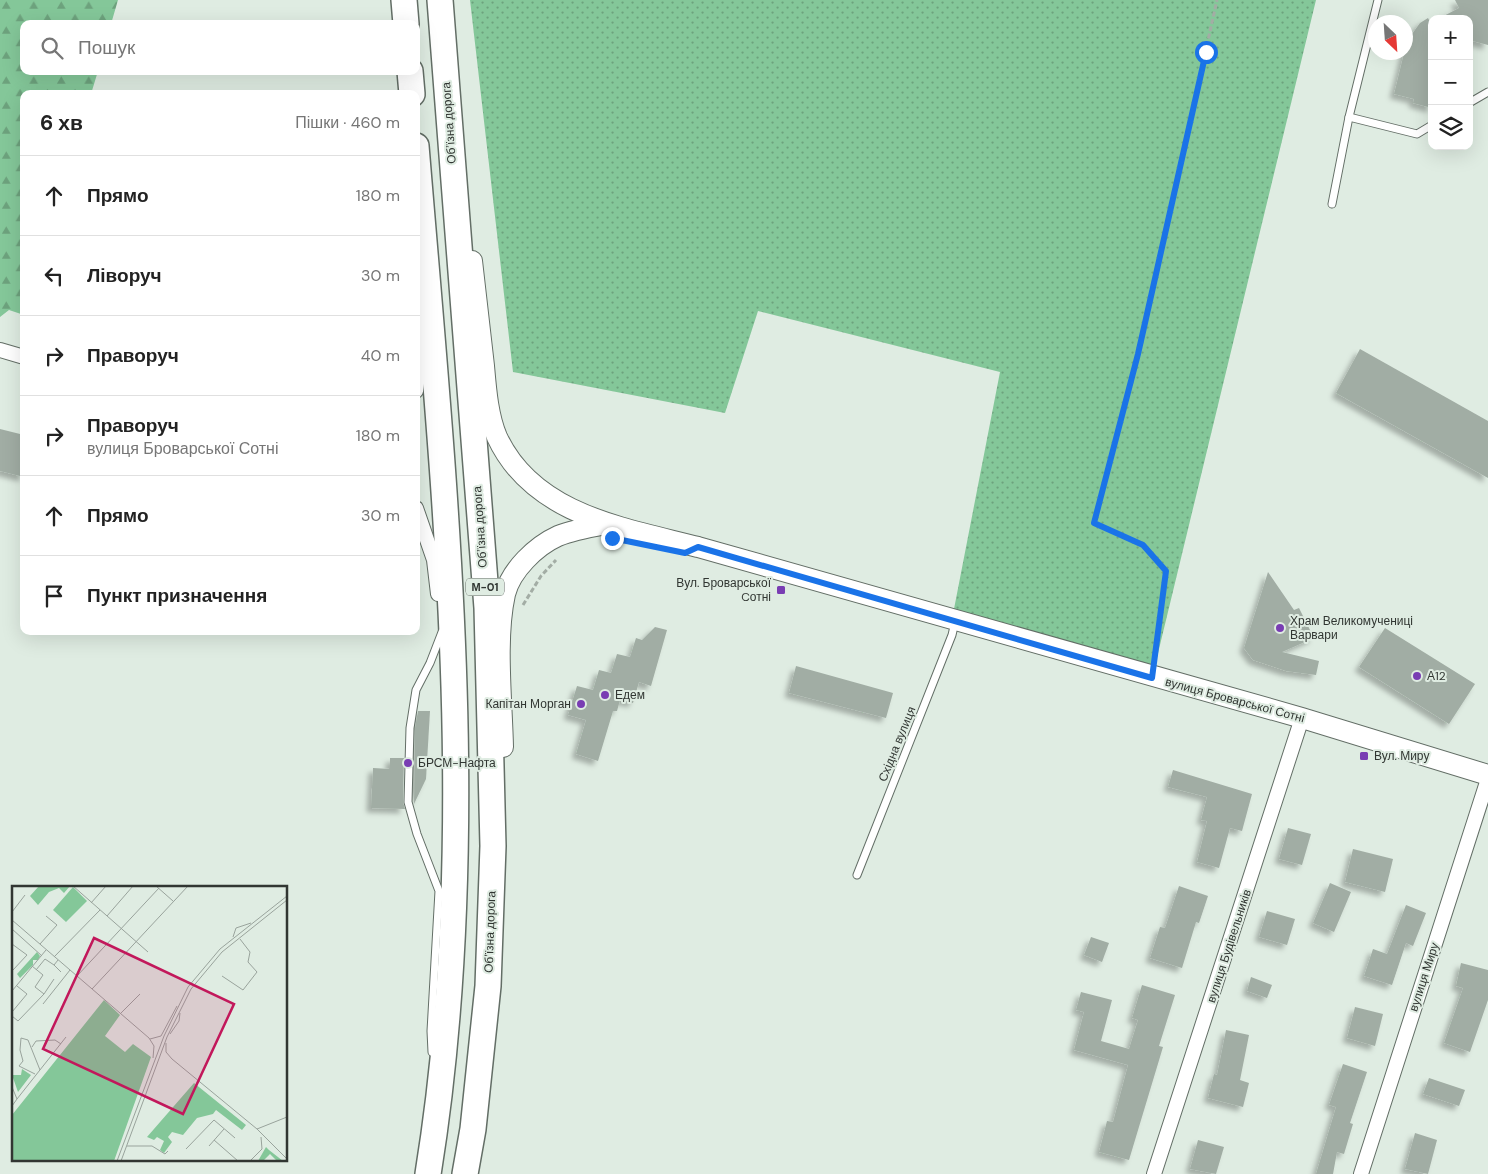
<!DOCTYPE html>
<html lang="uk">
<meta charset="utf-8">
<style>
body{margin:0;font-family:"DM Sans",sans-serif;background:#f6f6f6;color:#222}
.controls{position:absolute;right:15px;top:15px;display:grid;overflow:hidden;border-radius:10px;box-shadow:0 5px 20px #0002}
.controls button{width:45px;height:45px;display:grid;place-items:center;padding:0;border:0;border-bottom:1px solid #e0e0e0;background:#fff;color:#222;font:25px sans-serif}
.compass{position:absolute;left:1368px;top:15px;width:45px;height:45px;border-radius:50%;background:#fff;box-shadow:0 5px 20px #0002;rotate:155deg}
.stop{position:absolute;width:15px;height:15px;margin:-11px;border:4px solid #1a73e8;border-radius:50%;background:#fff}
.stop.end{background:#1a73e8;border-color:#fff;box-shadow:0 1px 5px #0008}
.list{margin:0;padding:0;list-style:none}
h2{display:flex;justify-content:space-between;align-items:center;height:65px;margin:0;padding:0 20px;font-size:21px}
h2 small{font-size:16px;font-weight:400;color:#767676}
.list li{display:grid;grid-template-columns:32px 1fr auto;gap:15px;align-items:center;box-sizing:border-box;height:80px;padding:0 20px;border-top:1px solid #e0e0e0}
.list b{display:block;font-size:19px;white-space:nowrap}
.list p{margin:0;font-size:16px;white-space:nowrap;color:#767676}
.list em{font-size:16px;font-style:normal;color:#767676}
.icon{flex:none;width:28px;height:28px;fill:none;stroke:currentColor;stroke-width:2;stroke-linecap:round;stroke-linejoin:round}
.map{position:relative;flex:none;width:1488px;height:1174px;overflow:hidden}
.search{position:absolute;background:#fff;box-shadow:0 5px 20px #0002;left:20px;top:20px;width:400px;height:55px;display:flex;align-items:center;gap:12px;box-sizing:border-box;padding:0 18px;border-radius:10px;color:#767676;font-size:19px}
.panel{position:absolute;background:#fff;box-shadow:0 5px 20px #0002;left:20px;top:90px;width:400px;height:545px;border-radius:10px}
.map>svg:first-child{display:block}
</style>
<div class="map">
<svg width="1488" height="1174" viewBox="0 0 1488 1174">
<defs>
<pattern id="forest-firs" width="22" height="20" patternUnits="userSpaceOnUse" patternTransform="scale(1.25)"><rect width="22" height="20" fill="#84c799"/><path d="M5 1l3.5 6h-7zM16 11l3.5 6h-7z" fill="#6da27d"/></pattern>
<pattern id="park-dots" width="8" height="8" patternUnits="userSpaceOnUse" patternTransform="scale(1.25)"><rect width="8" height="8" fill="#84c799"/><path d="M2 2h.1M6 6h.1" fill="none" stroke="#6da27d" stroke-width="1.8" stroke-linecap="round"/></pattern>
<filter id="shadow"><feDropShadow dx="-4.5" dy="4.5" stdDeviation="2.5" flood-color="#0004"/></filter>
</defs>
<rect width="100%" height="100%" fill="#dfece2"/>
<path fill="url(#forest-firs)" d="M 0,0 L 118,0 L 111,24 L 24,24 L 24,71 L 98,71 L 91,94 L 24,94 L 24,315 L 9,310 L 0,317 Z"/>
<path fill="url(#park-dots)" d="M 470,0 L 1316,0 L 1152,678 L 954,609 L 1000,372 L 758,311 L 725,413 L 513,372 Z"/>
<g fill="#a1ada4" filter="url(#shadow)">
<path d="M 1455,0 L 1488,0 L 1488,45 L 1469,40 L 1469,19 L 1438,19 L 1459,8 Z"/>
<path d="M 1428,18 L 1432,26 L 1432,108 L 1413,103 L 1414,99 L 1394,94 L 1407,41 L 1420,23 Z"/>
<path d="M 1360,349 L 1488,421 L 1488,478 L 1336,393 Z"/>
<path d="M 0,429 L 24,435 L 24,477 L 0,471 Z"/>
<path d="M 1268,572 L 1294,610 L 1299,608 L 1314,638 L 1282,652 L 1319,661 L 1316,675 L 1286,671 L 1253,660 L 1244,648 Z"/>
<path d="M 655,627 L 667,630 L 651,686 L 639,682 L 633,703 L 620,700 L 617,711 L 613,711 L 598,761 L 576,754 L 586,720 L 568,715 L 577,686 L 593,690 L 599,670 L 611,673 L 617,654 L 630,657 L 636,638 L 642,640 Z"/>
<path d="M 1385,628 L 1475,684 L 1449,724 L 1359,667 Z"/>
<path d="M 796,666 L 893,693 L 886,718 L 789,693 Z"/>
<path d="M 418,711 L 430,711 L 426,779 L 414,804 L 415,728 Z"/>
<path d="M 390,758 L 404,758 L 403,802 L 405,809 L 371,808 L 373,768 L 390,769 Z"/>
<path d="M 1173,770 L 1252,794 L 1242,831 L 1230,828 L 1219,868 L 1197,862 L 1207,821 L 1201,820 L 1207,797 L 1168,787 Z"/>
<path d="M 1288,828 L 1311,834 L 1302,865 L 1279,859 Z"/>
<path d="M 1353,849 L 1393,859 L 1385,892 L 1345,882 Z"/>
<path d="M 1330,883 L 1351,892 L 1334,932 L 1313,923 Z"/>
<path d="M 1179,886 L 1208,896 L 1199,923 L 1196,922 L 1182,968 L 1150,958 L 1160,927 L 1165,928 Z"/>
<path d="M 1406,905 L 1426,913 L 1413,946 L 1406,943 L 1392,985 L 1364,976 L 1373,949 L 1387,954 Z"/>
<path d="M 1267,911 L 1295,919 L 1287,945 L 1259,937 Z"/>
<path d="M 1091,937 L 1109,943 L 1102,962 L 1084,955 Z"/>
<path d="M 1461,963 L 1488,970 L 1488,1000 L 1470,1052 L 1444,1043 L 1463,988 L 1456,986 Z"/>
<path d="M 1251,977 L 1272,985 L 1267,998 L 1247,991 Z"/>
<path d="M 1142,985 L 1175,995 L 1159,1046 L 1163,1047 L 1129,1160 L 1099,1152 L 1107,1121 L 1113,1122 L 1128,1065 L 1074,1050 L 1084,1012 L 1076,1010 L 1081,992 L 1112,1000 L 1101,1041 L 1129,1049 L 1138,1020 L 1132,1018 Z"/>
<path d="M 1355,1007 L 1383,1014 L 1375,1046 L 1347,1038 Z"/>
<path d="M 1226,1030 L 1249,1035 L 1240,1080 L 1249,1083 L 1243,1107 L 1208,1098 L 1214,1074 L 1217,1075 Z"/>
<path d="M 1343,1064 L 1367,1072 L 1350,1123 L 1353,1124 L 1344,1154 L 1337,1152 L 1333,1174 L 1316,1174 L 1336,1107 L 1329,1105 Z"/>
<path d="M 1429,1078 L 1465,1090 L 1459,1106 L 1423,1094 Z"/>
<path d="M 1415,1133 L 1437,1140 L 1428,1174 L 1405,1169 Z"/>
<path d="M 1198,1140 L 1224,1147 L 1216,1174 L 1190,1169 Z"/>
</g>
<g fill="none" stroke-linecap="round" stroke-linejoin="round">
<defs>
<g id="lane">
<path d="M 1469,103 L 1488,92"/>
<path d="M 1349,117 L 1417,134 L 1432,125"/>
<path d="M 1332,204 L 1349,117 L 1378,0"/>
<path d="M 857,875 L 952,635 L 955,622"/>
<path d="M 432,1052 L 431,1031 L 439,891 L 417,834 L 408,802 L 410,728 L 416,690 L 430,663 L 442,632"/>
</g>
<g id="street">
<path d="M 416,348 L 418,375 L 416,391"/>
<path d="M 0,350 L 24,357"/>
<path d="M 416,508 L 434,560 L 438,594"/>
<path d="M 1154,1174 L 1302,718"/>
<path d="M 1361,1174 L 1488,779"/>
</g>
<g id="secondary">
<path d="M 472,261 C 476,296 480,331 484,366 C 486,389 488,416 497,437 C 533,515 624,528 698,547 L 1302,718 L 1488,775"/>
<path d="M 503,747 C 502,701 495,639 505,594 C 511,570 536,546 558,536 C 573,530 590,527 606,524"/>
</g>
<g id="highway">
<path d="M 404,0 L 406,24"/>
<path d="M 440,0 L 487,608 L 493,846 L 488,986 L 473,1129 L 465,1174"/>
<path d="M 410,71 L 412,94"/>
<path d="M 416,146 C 444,487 483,834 428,1174"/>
</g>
</defs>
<use href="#lane" stroke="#636e66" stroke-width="9"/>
<use href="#street" stroke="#636e66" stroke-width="16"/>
<use href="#secondary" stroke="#636e66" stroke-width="22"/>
<use href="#highway" stroke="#636e66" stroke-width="28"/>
<g stroke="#a3ada5" stroke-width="3" stroke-dasharray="5 2.5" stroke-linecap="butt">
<path d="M 523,605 L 541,576 L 556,560"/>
<path d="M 1155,659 L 1166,571 L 1143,545 L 1094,523 L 1138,354 L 1217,0"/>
</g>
<use href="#lane" stroke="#fff" stroke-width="7"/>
<use href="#street" stroke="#fff" stroke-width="14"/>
<use href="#secondary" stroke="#fff" stroke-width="20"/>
<use href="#highway" stroke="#fff" stroke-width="25"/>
</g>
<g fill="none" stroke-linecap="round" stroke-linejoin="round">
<path stroke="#1a73e8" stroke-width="6" d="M 612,538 L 685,553 L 698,547 L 1152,678 L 1166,571 L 1143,545 L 1094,523 L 1138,354 L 1206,52"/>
</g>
<g fill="#793db3" stroke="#dfece2" stroke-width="2">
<rect x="776" y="585" width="10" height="10" rx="2.5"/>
<circle cx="1280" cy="628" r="5"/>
<circle cx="1417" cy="676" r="5"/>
<circle cx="605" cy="695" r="5"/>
<circle cx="581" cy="704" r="5"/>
<rect x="1359" y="751" width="10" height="10" rx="2.5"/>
<circle cx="408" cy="763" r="5"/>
</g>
<g text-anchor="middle" stroke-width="4" stroke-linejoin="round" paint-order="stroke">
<rect fill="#dfece2" stroke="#656d67" stroke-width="1" x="466" y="578.5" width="38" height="17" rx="4"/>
<g font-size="11" font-weight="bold" fill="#313632">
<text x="485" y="591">М-01</text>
</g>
<g font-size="12" fill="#313632" stroke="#dfece2">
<text transform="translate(449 123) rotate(-94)" y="4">Обʼїзна дорога</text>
<text transform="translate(480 527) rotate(-94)" y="4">Обʼїзна дорога</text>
<text transform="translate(1235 700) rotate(15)" y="4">вулиця Броварської Сотні</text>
<text transform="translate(897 744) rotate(-68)" y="4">Східна вулиця</text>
<text transform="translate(490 932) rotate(-88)" y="4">Обʼїзна дорога</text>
<text transform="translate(1229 946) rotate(-72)" y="4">вулиця Будівельників</text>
<text transform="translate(1424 977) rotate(-72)" y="4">вулиця Миру</text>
</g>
<g font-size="12" fill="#313632" stroke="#dfece2" text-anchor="start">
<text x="771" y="587" text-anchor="end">Вул. Броварської<tspan x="771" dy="14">Cотні</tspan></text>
<text x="1290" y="625">Храм Великомучениці<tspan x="1290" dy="14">Варвари</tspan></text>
<text x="1427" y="680">А12</text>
<text x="615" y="699">Едем</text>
<text x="571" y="708" text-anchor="end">Капітан Морган</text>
<text x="1374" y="760">Вул. Миру</text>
<text x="418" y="767">БРСМ-Нафта</text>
</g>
</g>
<g transform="translate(12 886)">
<rect width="275" height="275" fill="#dfece2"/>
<path d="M 61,1 L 75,15 L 54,36 L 41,24 Z" fill="#84c799"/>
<path d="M 25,66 L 28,70 L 26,74 L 21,74 L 21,79 L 8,92 L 5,88 ZM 182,197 L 234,239 L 230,244 L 204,224 L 201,228 L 185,232 L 171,249 L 160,246 L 156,251 L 160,256 L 152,267 L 148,264 L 152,255 L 145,251 L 142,254 L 135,251 ZM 254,261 L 257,264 L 271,275 L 265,275 L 258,268 L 251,275 L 246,275 Z" fill="#84c799"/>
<path d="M 27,0 L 58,0 L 52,7 L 47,2 L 37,6 L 26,19 L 18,10 ZM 92,114 L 108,129 L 93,150 L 113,166 L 121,158 L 139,171 L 102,275 L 0,275 L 0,229 ZM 10,183 L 19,189 L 6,206 L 0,189 L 9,189 Z" fill="#84c799"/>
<path fill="none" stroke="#99a39c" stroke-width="1" d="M 61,0 L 136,66M 144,0 L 161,15M 79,17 L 94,0M 0,26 L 13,9M 95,30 L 121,0M 0,34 L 137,152 L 142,160 L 141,172M 0,43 L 30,70M 221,51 L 224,42 L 239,37M 0,58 L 15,69 L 1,84M 28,58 L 45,39 L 34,30M 42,71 L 88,24M 46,74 L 42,79 L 49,86M 24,84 L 33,73 L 42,79M 65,90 L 147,2M 210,90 L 231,104 L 245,86 L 236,76 L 238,66 L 228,53M 80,103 L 176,0M 0,105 L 34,64M 32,108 L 42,93M 31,118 L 58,84M 0,126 L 15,108 L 5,100M 108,128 L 128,108M 0,130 L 6,135 L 32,108 L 23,101 L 31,89 L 20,80M 158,148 L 167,135 L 168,127M 138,153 L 149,150 L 165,120M 154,157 L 154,166 L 160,173 L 245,243M 20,161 L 24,155 L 43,154 L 49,158M 23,188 L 7,180 L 11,175 L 8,164 L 9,152 L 16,154 L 28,184M 0,201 L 5,213 L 0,220M 5,213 L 54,151M 245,243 L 275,273M 245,243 L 275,231M 202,254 L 226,275M 115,260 L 140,260 L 153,268 L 156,265M 197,260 L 212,243M 174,263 L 202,234 L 223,252M 105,275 L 152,150 L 176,101 L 208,63 L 275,10M 109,275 L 155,151 L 179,103 L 210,66 L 275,14M 238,275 L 250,263 L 249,251"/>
<path fill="#c2185b" fill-opacity="0.15" stroke="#c2185b" stroke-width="2.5" d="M 82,52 L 222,118 L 171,228 L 31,163 Z"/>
<rect width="275" height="275" fill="none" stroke="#313632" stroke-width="2.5"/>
</g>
</svg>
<div class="controls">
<button>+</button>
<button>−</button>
<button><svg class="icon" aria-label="layers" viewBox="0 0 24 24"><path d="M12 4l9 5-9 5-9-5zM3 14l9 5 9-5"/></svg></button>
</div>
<svg class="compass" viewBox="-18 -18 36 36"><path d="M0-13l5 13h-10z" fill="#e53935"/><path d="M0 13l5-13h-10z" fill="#767676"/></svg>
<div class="stop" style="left:1206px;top:52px"></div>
<div class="stop end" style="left:612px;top:538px"></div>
<div class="search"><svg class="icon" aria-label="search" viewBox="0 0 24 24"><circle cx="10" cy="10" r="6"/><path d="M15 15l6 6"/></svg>Пошук</div>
<section class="panel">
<h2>6 хв<small>Пішки · 460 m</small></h2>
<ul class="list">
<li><svg class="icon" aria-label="ahead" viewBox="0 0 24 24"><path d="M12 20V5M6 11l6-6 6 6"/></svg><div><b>Прямо</b></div><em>180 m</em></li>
<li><svg class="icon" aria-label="left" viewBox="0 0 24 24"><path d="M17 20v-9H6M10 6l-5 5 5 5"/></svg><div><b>Ліворуч</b></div><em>30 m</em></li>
<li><svg class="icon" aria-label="right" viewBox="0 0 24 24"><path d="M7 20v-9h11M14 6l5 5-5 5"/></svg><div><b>Праворуч</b></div><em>40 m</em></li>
<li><svg class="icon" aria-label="right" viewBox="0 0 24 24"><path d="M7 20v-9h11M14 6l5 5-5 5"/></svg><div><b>Праворуч</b><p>вулиця Броварської Сотні</p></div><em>180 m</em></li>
<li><svg class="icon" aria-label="ahead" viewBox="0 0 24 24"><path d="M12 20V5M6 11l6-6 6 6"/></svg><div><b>Прямо</b></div><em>30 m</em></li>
<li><svg class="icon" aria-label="arrive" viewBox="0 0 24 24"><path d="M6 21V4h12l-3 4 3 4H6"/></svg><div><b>Пункт призначення</b></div></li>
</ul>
</section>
</div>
